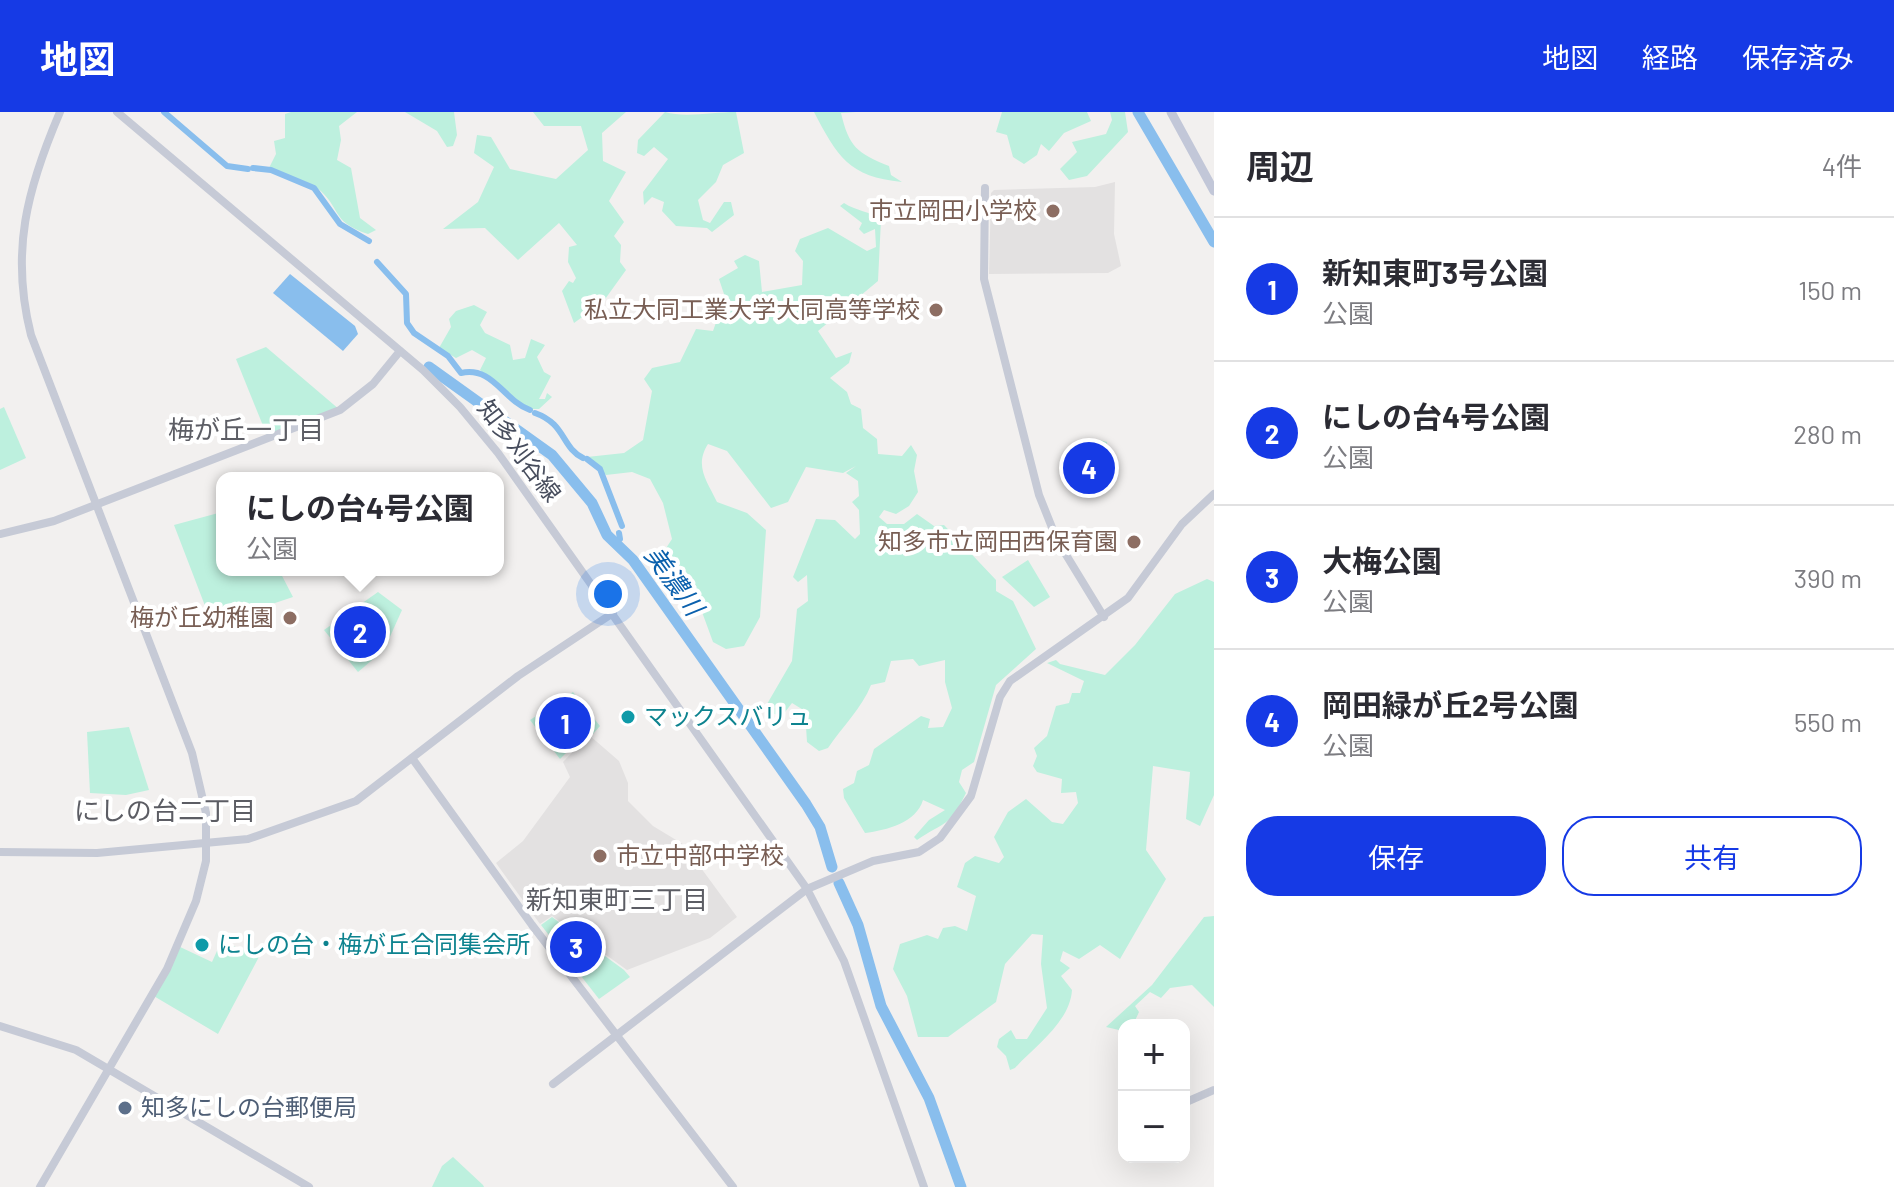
<!DOCTYPE html>
<html lang="ja">
<meta charset="utf-8">
<style>
body{margin:0;font-family:Barlow,"Noto Sans JP",sans-serif;background:#f2f2f3;color:#2b2b33}
.controls{position:absolute;right:24px;bottom:24px;display:grid;overflow:hidden;border-radius:16px;box-shadow:0 8px 32px #0002}
.controls button{width:72px;height:72px;display:grid;place-items:center;padding:0;border:0;border-bottom:2px solid #e1e1e2;background:#fff;color:#2b2b33;font:40px sans-serif}
.you{position:absolute;left:608px;top:482px;width:28px;height:28px;margin:-20px;border:6px solid #fff;border-radius:50%;background:#1a73e8;box-shadow:0 0 0 12px #1a73e833}
.badge{display:grid;place-items:center;width:52px;height:52px;border-radius:50%;background:#163ae5;color:#fff;font-size:26px;font-weight:700}
.pin{position:absolute;translate:-50% -50%;border:4px solid #fff;box-shadow:0 2px 8px #0006}
.popup{position:absolute;left:216px;top:360px;width:288px;height:104px;box-sizing:border-box;display:grid;place-content:center;border-radius:16px;background:#fff;filter:drop-shadow(0 2px 6px #0005);font-size:26px;white-space:nowrap;color:#7c7c81}
.popup b{font-size:30px;color:#2b2b33}
.popup::after{content:'';position:absolute;left:50%;top:100%;margin-left:-16px;border:16px solid transparent;border-top-color:#fff}
.list{margin:0;padding:0;list-style:none}
h2{display:flex;justify-content:space-between;align-items:center;height:104px;margin:0;padding:0 32px;font-size:34px}
h2 small{font-size:26px;font-weight:400;color:#7c7c81}
.list li{display:grid;grid-template-columns:52px 1fr auto;gap:24px;align-items:center;box-sizing:border-box;height:144px;padding:0 32px;border-top:2px solid #e1e1e2}
.list b{display:block;font-size:30px;white-space:nowrap}
.list p{margin:0;font-size:26px;white-space:nowrap;color:#7c7c81}
.list em{font-size:26px;font-style:normal;color:#7c7c81}
.actions{display:flex;gap:16px;padding:24px 32px}
.actions a{flex:1;padding:18px 0;border:2px solid #163ae5;border-radius:32px;text-align:center;font-size:28px;color:#163ae5}
.actions .main{background:#163ae5;color:#fff}
.map{position:relative;flex:none;width:1214px;height:1075px;overflow:hidden}
header{display:flex;align-items:center;gap:48px;box-sizing:border-box;height:112px;padding:0 40px;background:#163ae5;color:#fff}
header strong{font-size:38px}
nav{display:flex;gap:44px;margin-inline-start:auto;font-size:28px}
main{display:flex}
aside{flex:1;background:#fff}
.map>svg:first-child{display:block}
</style>
<header>
<strong>地図</strong>
<nav><a>地図</a><a>経路</a><a>保存済み</a></nav>
</header>
<main>
<div class="map">
<svg width="1214" height="1075" viewBox="0 0 1214 1075">
<rect width="100%" height="100%" fill="#f2f0ef"/>
<g fill="#e3e1e1">
<path d="M 1115,70 L 1114,122 L 1121,154 L 1108,161 L 989,162 L 991,81 L 994,78 L 1095,75 Z"/>
<path d="M 589,623 L 619,649 L 628,671 L 628,689 L 653,714 L 696,740 L 701,756 L 737,805 L 710,826 L 627,858 L 552,804 L 540,812 L 496,751 L 523,729 L 570,665 L 563,650 Z"/>
</g>
<g fill="#bdf0de">
<path d="M 291,0 L 357,0 L 339,14 L 341,28 L 337,48 L 351,56 L 360,106 L 376,118 L 368,122 C 330,110 341,94 317,76 C 305,67 282,63 268,58 L 276,42 L 274,29 L 285,26 L 285,2 Z"/>
<path d="M 405,0 L 454,0 L 457,23 L 453,34 L 447,35 L 437,19 Z"/>
<path d="M 533,0 L 626,0 L 602,21 L 603,49 L 626,60 L 609,89 L 624,110 L 614,124 L 621,133 L 620,150 L 626,158 L 603,190 L 574,211 L 562,179 L 569,169 L 573,171 L 576,166 L 568,150 L 569,135 L 577,133 L 559,111 L 518,148 L 485,116 L 443,117 L 478,90 L 494,55 L 474,41 L 477,23 L 491,25 L 510,57 L 556,67 L 588,38 L 581,14 L 544,14 Z"/>
<path d="M 665,0 C 684,6 714,0 736,0 L 744,41 L 723,53 L 716,70 L 698,88 L 703,108 L 710,111 L 724,90 L 731,90 L 734,103 L 712,120 L 707,116 L 676,114 L 662,99 L 664,90 L 652,85 L 644,93 L 643,80 L 668,47 L 654,35 L 644,44 L 637,41 L 638,28 Z"/>
<path d="M 814,0 L 856,0 L 841,1 C 849,35 857,41 889,54 L 891,63 L 902,70 C 849,65 837,44 814,0 Z"/>
<path d="M 1002,0 L 1087,0 L 1091,9 L 1064,21 L 1049,39 L 1041,32 L 1037,43 L 1024,52 L 1013,45 L 1007,23 L 996,20 Z"/>
<path d="M 1110,0 L 1125,0 L 1128,20 L 1087,64 L 1069,68 L 1060,57 L 1077,40 L 1072,30 L 1106,22 L 1112,8 Z"/>
<path d="M 844,91 C 856,99 870,99 881,108 L 878,169 L 818,219 L 836,246 L 852,240 L 849,251 L 830,266 L 847,280 L 851,292 L 861,297 L 863,316 L 877,327 L 878,342 L 902,344 L 911,333 L 917,343 L 914,359 L 918,380 L 909,394 L 896,402 L 884,398 L 879,405 L 887,412 L 904,412 L 917,402 L 934,414 L 944,413 L 996,468 L 996,479 L 1013,489 L 1036,537 L 996,573 L 974,650 L 962,658 L 959,670 L 966,681 C 949,716 945,709 917,728 L 914,725 L 929,708 L 945,698 L 923,688 C 916,711 887,718 865,721 L 844,686 L 843,677 L 854,671 L 857,659 L 869,653 L 874,637 L 921,604 L 930,607 L 928,616 L 943,615 L 952,596 L 945,570 L 945,548 L 919,554 L 913,547 L 891,549 L 885,570 L 871,573 C 862,596 842,615 828,636 L 819,639 L 807,630 L 805,599 L 792,591 L 782,604 L 763,599 L 792,549 L 797,497 L 808,489 L 807,463 L 798,470 L 793,465 L 816,407 L 835,408 L 855,427 L 860,422 L 859,398 L 852,390 L 859,384 L 858,369 L 846,361 L 856,354 L 843,361 L 806,355 L 788,390 L 771,396 L 727,339 L 708,332 C 694,354 707,369 717,390 L 747,401 L 766,418 L 760,505 L 744,534 L 726,537 L 713,530 L 702,500 L 687,496 L 657,450 L 672,427 L 663,391 L 650,367 L 632,360 L 606,363 L 587,345 L 624,341 L 643,328 L 652,279 L 644,267 L 652,256 L 680,250 L 696,217 L 713,219 L 725,185 L 719,167 L 738,156 L 734,149 L 745,143 L 759,149 L 762,180 L 802,173 L 803,149 L 795,139 L 800,127 L 828,116 L 867,139 L 876,135 L 875,117 L 864,122 L 859,117 L 862,111 L 840,94 Z"/>
<path d="M 474,193 L 487,200 L 480,213 L 485,221 L 510,233 L 513,248 L 525,246 L 531,227 L 545,233 L 537,245 L 544,260 L 551,264 L 539,287 L 545,287 L 547,281 L 552,285 L 539,297 L 532,297 L 518,291 L 480,258 L 486,246 L 472,238 L 456,246 L 439,236 L 451,215 L 449,207 L 456,199 Z"/>
<path d="M 266,235 L 340,298 L 268,326 L 236,247 Z"/>
<path d="M 4,295 L 26,346 L 0,358 L 0,297 Z"/>
<path d="M 1099,328 L 1107,330 L 1108,374 L 1078,383 L 1066,337 Z"/>
<path d="M 222,400 L 222,458 L 279,458 L 293,485 L 212,512 L 174,413 Z"/>
<path d="M 1028,448 L 1050,485 L 1034,495 L 1002,465 Z"/>
<path d="M 1207,467 L 1214,470 L 1214,683 L 1200,714 L 1186,707 L 1190,660 L 1153,654 L 1146,738 L 1166,767 L 1120,847 L 1100,833 L 1079,847 L 1063,839 L 1060,849 L 1070,856 L 1061,864 L 1072,878 C 1070,910 1035,934 1015,956 L 1010,958 L 1006,944 L 997,935 L 999,927 L 1011,918 L 1016,927 L 1027,927 L 1047,896 L 1041,852 L 1043,823 L 1032,822 L 1005,852 L 996,890 L 948,925 L 918,925 L 907,884 L 893,857 L 900,832 L 927,823 L 938,827 L 943,816 L 955,814 L 967,819 L 976,784 L 957,775 L 965,751 L 975,744 L 999,751 L 1004,745 L 994,725 L 1008,700 L 1026,687 L 1052,710 L 1063,712 L 1078,691 L 1076,680 L 1061,681 L 1062,667 L 1037,660 L 1033,654 L 1037,644 L 1034,636 L 1047,624 L 1056,594 L 1069,591 L 1072,581 L 1080,581 L 1084,569 L 1047,551 L 1056,548 L 1060,552 L 1105,563 L 1135,533 L 1175,482 Z"/>
<path d="M 378,480 L 402,498 L 384,538 L 358,560 L 324,518 Z"/>
<path d="M 573,580 L 600,614 L 593,622 L 588,619 L 560,647 L 530,608 Z"/>
<path d="M 129,615 L 149,678 L 126,683 L 90,681 L 87,620 Z"/>
<path d="M 1214,804 L 1214,895 L 1192,873 L 1170,876 L 1161,886 L 1150,880 L 1135,894 L 1139,900 L 1133,913 L 1124,913 L 1124,926 L 1119,918 L 1106,915 L 1152,873 L 1204,805 Z"/>
<path d="M 552,805 L 624,858 L 630,865 L 599,887 L 541,813 Z"/>
<path d="M 221,830 L 260,843 L 218,922 L 152,883 L 178,834 L 212,850 Z"/>
<path d="M 453,1045 L 483,1073 L 484,1075 L 432,1075 L 442,1054 Z"/>
</g>
<path fill="#89beed" d="M 290,162 L 355,214 L 358,222 L 343,239 L 273,181 Z"/>
<g fill="none" stroke-linecap="round" stroke-linejoin="round">
<g stroke="#89beed" stroke-width="6">
<path d="M 164,0 L 227,54 L 248,57"/>
<path d="M 253,56 L 271,58 L 314,76 L 340,112 L 369,129"/>
<path d="M 377,150 L 406,182 L 407,211 L 414,221 L 448,244 L 461,261 C 493,254 503,288 530,298"/>
<path d="M 535,301 C 566,312 561,335 583,346"/>
<path d="M 587,347 L 600,357 L 622,414"/>
<path d="M 619,421 L 620,427"/>
</g>
<g stroke="#89beed" stroke-width="11">
<path d="M 1138,0 L 1214,130"/>
<path d="M 429,255 L 552,343 L 592,391 L 607,423 L 633,448 L 806,692 L 820,715 L 832,755"/>
<path d="M 839,771 L 858,813 L 881,894 L 929,986 L 961,1075"/>
</g>
<g stroke="#c6cad6" stroke-width="8">
<path d="M 117,0 L 423,258 L 460,295 L 498,341 L 807,777 L 553,972"/>
<path d="M 985,76 L 984,167 L 1039,383 L 1057,428 L 1104,505"/>
<path d="M 0,422 L 54,409 L 340,298 L 373,272 L 400,239"/>
<path d="M 412,646 L 532,813 L 733,1075"/>
<path d="M 0,740 L 97,741 L 248,727 L 356,689 L 518,564 L 613,501"/>
<path d="M 0,914 L 76,938 L 309,1075"/>
<path d="M 1184,991 L 1214,978"/>
<path d="M 40,1075 L 167,857 L 196,789 L 206,749 L 206,701 L 192,641 L 31,223 C 10,140 27,77 60,0"/>
<path d="M 924,1075 L 844,849 L 807,777 L 873,749 L 919,740 L 940,726 L 971,684 L 1000,585 L 1010,569 L 1128,486 L 1182,412 L 1214,382"/>
</g>
<path stroke="#c2c7d8" stroke-width="9" d="M 1171,0 L 1214,79"/>
</g>
<g fill="#8d6e63" stroke="#fff" stroke-width="3">
<circle cx="1053" cy="99" r="8"/>
<circle cx="936" cy="198" r="8"/>
<circle cx="1134" cy="430" r="8"/>
<circle cx="290" cy="506" r="8"/>
<circle cx="600" cy="744" r="8"/>
</g>
<g fill="#0f9aa8" stroke="#fff" stroke-width="3">
<circle cx="628" cy="605" r="8"/>
<circle cx="202" cy="833" r="8"/>
</g>
<circle fill="#5c6f8a" stroke="#fff" stroke-width="3" cx="125" cy="996" r="8"/>
<g text-anchor="middle" stroke-width="8" stroke-linejoin="round" paint-order="stroke">
<g font-size="24" fill="#785e54" stroke="#fff" text-anchor="end">
<text x="1037" y="107">市立岡田小学校</text>
<text x="920" y="206">私立大同工業大学大同高等学校</text>
<text x="1118" y="438">知多市立岡田西保育園</text>
<text x="274" y="514">梅が丘幼稚園</text>
<text x="616" y="752" text-anchor="start">市立中部中学校</text>
</g>
<g font-size="24" fill="#474d5d" stroke="#fff">
<text transform="translate(519 339) rotate(53)" y="8">知多刈谷線</text>
</g>
<g font-size="24" fill="#0d838f" stroke="#fff" text-anchor="start">
<text x="644" y="613">マックスバリュ</text>
<text x="218" y="841">にしの台・梅が丘合同集会所</text>
</g>
<g font-size="24" fill="#4e5e75" stroke="#fff" text-anchor="start">
<text x="141" y="1004">知多にしの台郵便局</text>
</g>
<g font-size="26" fill="#5c5d64" stroke="#fff">
<text x="246" y="327">梅が丘一丁目</text>
<text x="165" y="708">にしの台二丁目</text>
<text x="617" y="797">新知東町三丁目</text>
</g>
<g font-size="26" font-style="italic" fill="#0a60ad" stroke="#fff">
<text transform="translate(674 469) rotate(54)" y="9">美濃川</text>
</g>
</g>
</svg>
<div class="controls">
<button>+</button>
<button>−</button>
</div>
<div class="you"></div>
<div class="pin badge" style="left:565px;top:611px">1</div>
<div class="pin badge" style="left:360px;top:520px">2</div>
<div class="popup"><b>にしの台4号公園</b>公園</div>
<div class="pin badge" style="left:576px;top:835px">3</div>
<div class="pin badge" style="left:1089px;top:356px">4</div>
</div>
<aside>
<h2>周辺<small>4件</small></h2>
<ul class="list">
<li><span class="badge">1</span><div><b>新知東町3号公園</b><p>公園</p></div><em>150 m</em></li>
<li><span class="badge">2</span><div><b>にしの台4号公園</b><p>公園</p></div><em>280 m</em></li>
<li><span class="badge">3</span><div><b>大梅公園</b><p>公園</p></div><em>390 m</em></li>
<li><span class="badge">4</span><div><b>岡田緑が丘2号公園</b><p>公園</p></div><em>550 m</em></li>
</ul>
<div class="actions"><a class="main">保存</a><a>共有</a></div>
</aside>
</main>
